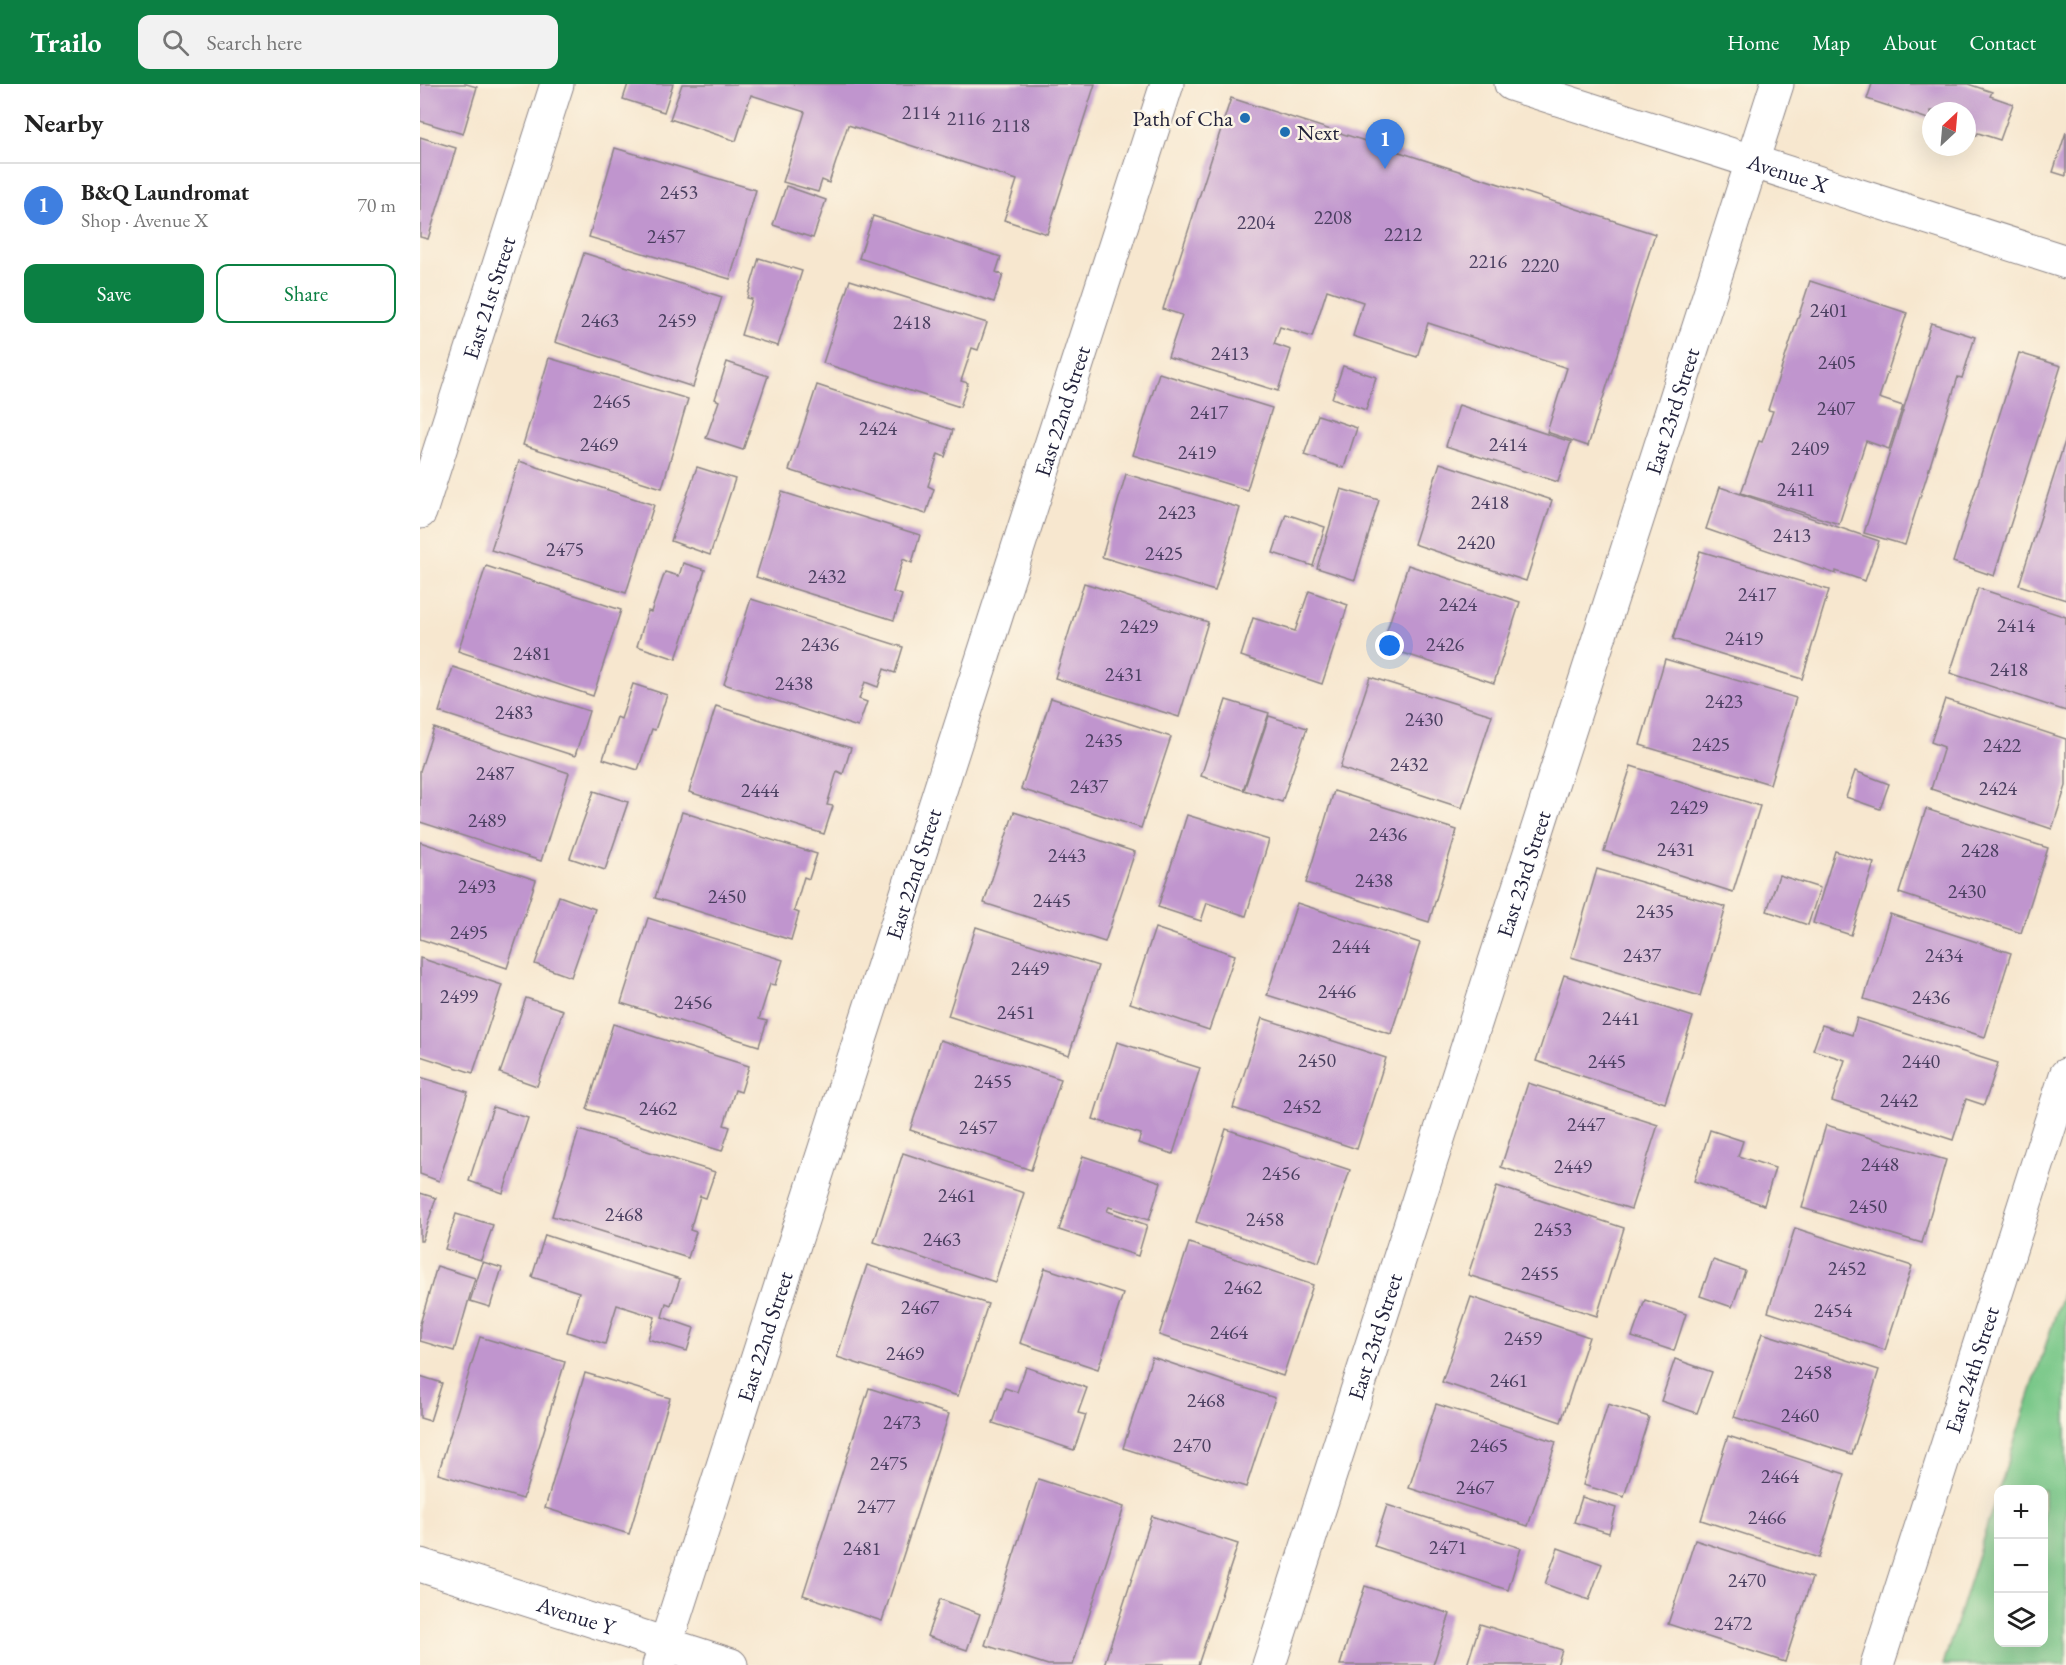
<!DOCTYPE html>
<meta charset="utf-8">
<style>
body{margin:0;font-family:"EB Garamond",serif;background:#f2f2f2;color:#222}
.controls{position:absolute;right:18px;bottom:18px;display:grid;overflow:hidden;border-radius:12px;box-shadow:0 6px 24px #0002}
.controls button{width:54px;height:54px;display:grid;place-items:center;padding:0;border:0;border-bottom:2px solid #e0e0e0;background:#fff;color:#222;font:30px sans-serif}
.compass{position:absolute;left:1502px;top:18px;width:54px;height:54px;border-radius:50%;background:#fff;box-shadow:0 6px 24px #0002;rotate:26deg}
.you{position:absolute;left:970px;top:562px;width:21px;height:21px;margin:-15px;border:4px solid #fff;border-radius:50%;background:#1a73e8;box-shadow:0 0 0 9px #1a73e833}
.badge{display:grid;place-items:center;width:39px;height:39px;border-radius:50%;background:#0b8043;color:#fff;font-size:20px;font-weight:700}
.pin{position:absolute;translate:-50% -50px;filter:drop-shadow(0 2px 3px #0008)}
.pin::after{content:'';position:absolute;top:32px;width:21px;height:18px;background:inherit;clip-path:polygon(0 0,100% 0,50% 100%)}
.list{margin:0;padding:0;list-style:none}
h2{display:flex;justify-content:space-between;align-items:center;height:78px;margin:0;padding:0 24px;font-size:26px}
h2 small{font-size:20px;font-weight:400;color:#767676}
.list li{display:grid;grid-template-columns:39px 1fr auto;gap:18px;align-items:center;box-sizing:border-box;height:84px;padding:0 24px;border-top:2px solid #e0e0e0}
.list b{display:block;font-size:22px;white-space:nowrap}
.list p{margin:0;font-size:20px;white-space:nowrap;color:#767676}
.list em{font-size:20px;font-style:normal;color:#767676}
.actions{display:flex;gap:12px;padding:18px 24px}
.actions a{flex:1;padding:14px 0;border:2px solid #0b8043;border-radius:12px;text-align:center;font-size:21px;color:#0b8043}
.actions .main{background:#0b8043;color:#fff}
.icon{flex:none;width:33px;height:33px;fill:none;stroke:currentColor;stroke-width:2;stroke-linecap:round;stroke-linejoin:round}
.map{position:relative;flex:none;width:1646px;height:1581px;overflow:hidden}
header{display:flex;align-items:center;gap:36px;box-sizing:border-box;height:84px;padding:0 30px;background:#0b8043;color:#fff}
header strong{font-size:28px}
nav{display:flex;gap:33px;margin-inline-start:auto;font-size:21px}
.search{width:420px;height:54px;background:#f2f2f2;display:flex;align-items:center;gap:15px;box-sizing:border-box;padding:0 21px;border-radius:12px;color:#767676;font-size:22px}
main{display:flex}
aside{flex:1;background:#fff}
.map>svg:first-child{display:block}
</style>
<header>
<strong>Trailo</strong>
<div class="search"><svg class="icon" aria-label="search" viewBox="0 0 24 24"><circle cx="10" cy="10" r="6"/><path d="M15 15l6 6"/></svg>Search here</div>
<nav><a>Home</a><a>Map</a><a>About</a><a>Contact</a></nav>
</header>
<main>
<aside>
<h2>Nearby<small></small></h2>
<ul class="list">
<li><span class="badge" style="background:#3f7fe0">1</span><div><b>B&amp;Q Laundromat</b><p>Shop · Avenue X</p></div><em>70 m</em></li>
</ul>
<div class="actions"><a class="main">Save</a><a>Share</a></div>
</aside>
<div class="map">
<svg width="1646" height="1581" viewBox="0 0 1646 1581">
<rect width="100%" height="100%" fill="#fcf5e5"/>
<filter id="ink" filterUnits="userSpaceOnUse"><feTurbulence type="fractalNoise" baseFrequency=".0167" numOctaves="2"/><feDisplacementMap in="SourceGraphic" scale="12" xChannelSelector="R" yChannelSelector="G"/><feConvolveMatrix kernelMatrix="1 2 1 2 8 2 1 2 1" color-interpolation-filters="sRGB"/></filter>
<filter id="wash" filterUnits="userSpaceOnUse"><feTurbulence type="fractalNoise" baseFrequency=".008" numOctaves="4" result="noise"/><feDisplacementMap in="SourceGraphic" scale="24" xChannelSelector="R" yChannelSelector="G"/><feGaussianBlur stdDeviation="1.35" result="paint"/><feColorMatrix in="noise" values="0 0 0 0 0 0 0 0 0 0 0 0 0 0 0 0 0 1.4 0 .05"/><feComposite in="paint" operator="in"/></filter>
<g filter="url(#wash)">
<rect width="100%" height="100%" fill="#f7e7cf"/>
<path fill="#78c788" stroke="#4d7462" stroke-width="1.5" d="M 1646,1198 L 1646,1581 L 1523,1581 L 1578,1407 L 1578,1558 L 1624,1558 L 1624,1406 L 1579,1405 Z"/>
<g id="blocks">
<g fill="#c095ce">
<path d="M 0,0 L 46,0 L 57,3 L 43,50 L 0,37 Z"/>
<path d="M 208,0 L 253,0 L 244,28 L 203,15 Z"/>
<path d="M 262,0 L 675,0 L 627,150 L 584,136 L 597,96 L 428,41 L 409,99 L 402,96 L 398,108 L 363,98 L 385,28 L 331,11 L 316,57 L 250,35 Z"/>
<path d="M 1452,0 L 1548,0 L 1572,8 L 1570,12 L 1593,20 L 1580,56 L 1558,49 L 1556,52 L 1547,49 L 1547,27 L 1511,27 L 1511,36 L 1447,15 Z"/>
<path d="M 811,14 L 1235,150 L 1168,362 L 1127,348 L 1147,284 L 1008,239 L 997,273 L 933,252 L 943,218 L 907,206 L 892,253 L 860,243 L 854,260 L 871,266 L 858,307 L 748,273 L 762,231 L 743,225 Z"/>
<path d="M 1646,48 L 1646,92 L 1633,88 Z"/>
<path d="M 0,53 L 36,64 L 8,155 L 0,153 Z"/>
<path d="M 195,64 L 336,106 L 310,195 L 169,153 Z"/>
<path d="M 366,102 L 406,116 L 393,154 L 353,141 Z"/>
<path d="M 453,132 L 581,173 L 576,188 L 583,191 L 574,218 L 439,174 Z"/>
<path d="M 164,169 L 302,213 L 273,303 L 135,258 Z"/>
<path d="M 339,174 L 382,187 L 358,262 L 321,251 L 332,215 L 327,214 Z"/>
<path d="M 430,196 L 567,239 L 558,266 L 552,264 L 541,297 L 548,299 L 540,323 L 403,279 Z"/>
<path d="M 1390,197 L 1487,229 L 1459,314 L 1483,322 L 1469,365 L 1446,357 L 1419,440 L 1321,409 L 1339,357 L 1342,358 L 1353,327 L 1348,326 Z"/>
<path d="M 1511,239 L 1555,253 L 1542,294 L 1538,293 L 1485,461 L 1444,449 Z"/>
<path d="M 1599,269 L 1641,282 L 1574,492 L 1533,478 Z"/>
<path d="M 129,274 L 268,315 L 242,404 L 103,361 Z"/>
<path d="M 307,278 L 348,292 L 323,366 L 286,354 L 299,317 L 295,315 Z"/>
<path d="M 923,282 L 956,293 L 946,326 L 912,314 Z"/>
<path d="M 739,289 L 852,324 L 827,406 L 713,371 Z"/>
<path d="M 397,301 L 533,346 L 525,373 L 518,370 L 508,402 L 514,405 L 506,430 L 369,386 Z"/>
<path d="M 1039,321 L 1151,358 L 1138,398 L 1026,362 Z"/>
<path d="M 898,331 L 937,344 L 924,384 L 884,371 Z"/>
<path d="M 1646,354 L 1646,516 L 1599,501 Z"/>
<path d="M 99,377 L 234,421 L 206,509 L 71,466 Z"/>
<path d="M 1020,379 L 1132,416 L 1106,497 L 994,460 Z"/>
<path d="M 277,383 L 315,395 L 290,471 L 251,457 Z"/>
<path d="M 706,390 L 820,424 L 795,507 L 682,473 Z"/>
<path d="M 1300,403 L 1459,457 L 1445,497 L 1416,487 L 1416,490 L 1286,445 Z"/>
<path d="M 921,405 L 959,416 L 935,496 L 897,484 Z"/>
<path d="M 362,408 L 500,451 L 492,479 L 483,475 L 473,508 L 482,511 L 474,536 L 336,493 Z"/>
<path d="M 866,430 L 905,443 L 893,482 L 853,469 Z"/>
<path d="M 1280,467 L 1409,506 L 1382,595 L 1253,555 Z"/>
<path d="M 263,479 L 285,486 L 256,575 L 217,562 L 228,527 L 231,528 L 245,488 L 259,492 Z"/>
<path d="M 988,481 L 1100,518 L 1074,599 L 962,562 Z"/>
<path d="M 66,482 L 201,526 L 173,612 L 38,567 Z"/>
<path d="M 664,499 L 788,538 L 759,633 L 635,594 Z"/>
<path d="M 1558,504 L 1646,533 L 1646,627 L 1530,589 Z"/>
<path d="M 889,507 L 928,521 L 902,600 L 821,572 L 833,534 L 875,547 Z"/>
<path d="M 331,515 L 483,563 L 475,589 L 464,585 L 458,603 L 445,598 L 439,615 L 447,618 L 438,643 L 304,600 Z"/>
<path d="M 1245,575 L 1376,614 L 1350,700 L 1220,661 Z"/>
<path d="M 33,583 L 169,627 L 155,672 L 19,628 Z"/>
<path d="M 950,593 L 1072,631 L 1042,724 L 920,684 Z"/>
<path d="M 213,600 L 247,611 L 235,646 L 232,645 L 218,686 L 183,675 L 197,633 L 201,635 Z"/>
<path d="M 631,614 L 751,653 L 721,744 L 601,705 Z"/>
<path d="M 1525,615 L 1646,655 L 1646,702 L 1632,745 L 1511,705 L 1524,663 L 1511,658 Z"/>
<path d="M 806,616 L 849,629 L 823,706 L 781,692 Z"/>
<path d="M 296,622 L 431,664 L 423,690 L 417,687 L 407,721 L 413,722 L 404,750 L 269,708 Z"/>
<path d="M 849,632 L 887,644 L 862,718 L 824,706 Z"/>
<path d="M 14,644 L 149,689 L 121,777 L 0,738 L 0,687 Z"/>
<path d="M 1211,682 L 1340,722 L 1313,808 L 1184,767 Z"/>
<path d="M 1435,687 L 1469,700 L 1460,725 L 1426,713 Z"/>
<path d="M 174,707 L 208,718 L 185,786 L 150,774 Z"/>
<path d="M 914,707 L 1037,746 L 1009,838 L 886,799 Z"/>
<path d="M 1506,725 L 1628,764 L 1601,849 L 1479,809 Z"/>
<path d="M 262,728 L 397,770 L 389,795 L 384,793 L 374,827 L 379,829 L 371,856 L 235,814 Z"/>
<path d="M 594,728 L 715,768 L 685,858 L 564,819 Z"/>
<path d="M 767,731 L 849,756 L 826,832 L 787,819 L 781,837 L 738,823 Z"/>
<path d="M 0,758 L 116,796 L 87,884 L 0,855 Z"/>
<path d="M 1415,767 L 1454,779 L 1431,851 L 1393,839 Z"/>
<path d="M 1177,785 L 1306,823 L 1280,912 L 1151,873 Z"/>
<path d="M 1359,791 L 1400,804 L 1388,841 L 1347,827 Z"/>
<path d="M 139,812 L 175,825 L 151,893 L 115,880 Z"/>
<path d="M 877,819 L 1000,859 L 971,950 L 847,911 Z"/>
<path d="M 1470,830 L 1591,869 L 1565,953 L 1444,915 Z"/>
<path d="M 228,834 L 363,876 L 355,901 L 350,900 L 339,935 L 347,937 L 339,962 L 201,919 Z"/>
<path d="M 556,843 L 678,882 L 649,971 L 528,932 Z"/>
<path d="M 735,844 L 815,871 L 789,946 L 710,919 Z"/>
<path d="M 0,874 L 82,901 L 53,989 L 0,972 Z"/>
<path d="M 1144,891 L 1273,933 L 1245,1019 L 1116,977 Z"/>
<path d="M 106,914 L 143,926 L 117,1002 L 80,989 Z"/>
<path d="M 842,934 L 966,974 L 937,1065 L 813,1024 Z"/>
<path d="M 1437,934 L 1578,979 L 1564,1021 L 1546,1015 L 1533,1056 L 1412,1017 L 1425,976 L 1393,966 L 1402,941 L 1432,951 Z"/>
<path d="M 193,940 L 329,982 L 321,1008 L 315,1006 L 304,1041 L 310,1043 L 302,1067 L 167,1025 Z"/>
<path d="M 520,956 L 641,995 L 611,1086 L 490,1046 Z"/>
<path d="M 697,958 L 780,984 L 753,1070 L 718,1059 L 721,1050 L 673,1035 Z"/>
<path d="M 0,993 L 48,1008 L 19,1097 L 0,1090 Z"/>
<path d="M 1108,999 L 1238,1041 L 1211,1125 L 1081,1083 Z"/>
<path d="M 73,1023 L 108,1034 L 83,1109 L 49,1097 Z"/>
<path d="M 1406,1041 L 1526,1076 L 1502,1159 L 1382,1124 Z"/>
<path d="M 806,1045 L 930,1086 L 899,1179 L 776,1138 Z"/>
<path d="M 159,1046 L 295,1088 L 286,1114 L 280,1112 L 270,1146 L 276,1148 L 268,1174 L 132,1132 Z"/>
<path d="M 1290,1046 L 1323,1057 L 1318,1072 L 1355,1084 L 1344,1121 L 1274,1097 Z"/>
<path d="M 483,1069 L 604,1109 L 575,1198 L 454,1158 Z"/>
<path d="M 663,1072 L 741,1098 L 729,1136 L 689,1123 L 687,1127 L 727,1141 L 718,1172 L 639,1146 Z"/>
<path d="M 1077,1102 L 1204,1144 L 1177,1232 L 1048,1191 Z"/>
<path d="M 0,1109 L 16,1114 L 2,1157 L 0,1157 Z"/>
<path d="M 36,1130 L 73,1141 L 61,1176 L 25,1165 Z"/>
<path d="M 1375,1144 L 1492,1182 L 1465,1266 L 1348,1228 Z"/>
<path d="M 125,1151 L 260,1195 L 251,1221 L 246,1219 L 242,1233 L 274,1244 L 267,1267 L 228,1255 L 235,1233 L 197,1221 L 185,1260 L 147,1248 L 159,1208 L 112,1193 Z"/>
<path d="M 769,1159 L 893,1201 L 863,1292 L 739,1251 Z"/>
<path d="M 1293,1176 L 1325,1187 L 1312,1223 L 1280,1212 Z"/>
<path d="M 63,1178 L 82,1184 L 70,1223 L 50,1217 Z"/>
<path d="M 447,1181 L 568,1220 L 538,1312 L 417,1273 Z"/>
<path d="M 17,1182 L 55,1194 L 34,1267 L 0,1257 L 0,1240 Z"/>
<path d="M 625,1184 L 703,1210 L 678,1285 L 600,1259 Z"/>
<path d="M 1051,1213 L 1169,1253 L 1141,1338 L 1022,1298 Z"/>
<path d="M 1225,1216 L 1266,1230 L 1254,1267 L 1212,1253 Z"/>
<path d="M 1342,1249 L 1459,1286 L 1432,1370 L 1314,1333 Z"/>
<path d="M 60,1253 L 145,1278 L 103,1415 L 18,1390 Z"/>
<path d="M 732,1273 L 855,1314 L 826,1403 L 703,1364 Z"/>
<path d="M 1255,1275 L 1292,1288 L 1277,1329 L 1241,1317 Z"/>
<path d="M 606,1283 L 667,1304 L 658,1329 L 666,1331 L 654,1366 L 573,1339 L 585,1304 L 597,1308 Z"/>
<path d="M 165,1289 L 250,1314 L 209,1450 L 125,1424 Z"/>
<path d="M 0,1292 L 22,1299 L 10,1337 L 0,1334 Z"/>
<path d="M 449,1304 L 529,1330 L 462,1537 L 383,1511 Z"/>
<path d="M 1016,1320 L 1136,1358 L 1108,1442 L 989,1404 Z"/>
<path d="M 1188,1320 L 1229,1333 L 1204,1413 L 1163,1401 Z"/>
<path d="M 1308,1352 L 1425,1390 L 1399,1474 L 1281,1436 Z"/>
<path d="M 618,1395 L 704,1423 L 653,1581 L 628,1581 L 565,1561 Z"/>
<path d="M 1162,1413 L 1196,1424 L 1189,1449 L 1154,1438 Z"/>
<path d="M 967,1421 L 1101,1464 L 1088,1506 L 954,1462 Z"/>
<path d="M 732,1432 L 818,1460 L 778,1581 L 684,1581 Z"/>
<path d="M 1275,1456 L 1392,1494 L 1365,1578 L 1248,1540 Z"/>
<path d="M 1138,1464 L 1182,1480 L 1169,1516 L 1125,1500 Z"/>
<path d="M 945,1502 L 1030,1530 L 1013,1581 L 920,1581 Z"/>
<path d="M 520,1515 L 560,1530 L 547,1566 L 507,1552 Z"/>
<path d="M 1060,1540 L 1142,1566 L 1137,1581 L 1047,1581 Z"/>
</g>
</g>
</g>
<g filter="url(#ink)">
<use href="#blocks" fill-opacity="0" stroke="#8c8485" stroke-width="1.5"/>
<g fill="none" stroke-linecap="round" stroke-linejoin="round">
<defs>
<g id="street">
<path id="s1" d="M 1091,0 L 1646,178"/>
<path id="s2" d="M 0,428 L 137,0"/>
<path id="s3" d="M 0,1481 L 311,1581"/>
<path id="s4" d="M 239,1581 L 747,0"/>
<path id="s5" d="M 849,1581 L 1357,0"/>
<path id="s6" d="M 1457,1581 L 1646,991"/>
</g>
</defs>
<use href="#street" stroke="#8c8485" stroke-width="35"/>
<use href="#street" stroke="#fff" stroke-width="33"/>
</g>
</g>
<g fill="#1f6fb2" stroke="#fcf5e5" stroke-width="2">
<circle cx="825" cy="34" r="6"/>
<circle cx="865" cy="48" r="6"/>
</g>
<g text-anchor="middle" stroke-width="5" stroke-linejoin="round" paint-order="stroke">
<g font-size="20" fill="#4a3f60">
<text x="501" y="35">2114</text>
<text x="546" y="41">2116</text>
<text x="591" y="48">2118</text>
<text x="259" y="115">2453</text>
<text x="913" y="140">2208</text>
<text x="836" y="145">2204</text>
<text x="983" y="157">2212</text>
<text x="246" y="159">2457</text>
<text x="1068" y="184">2216</text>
<text x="1120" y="188">2220</text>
<text x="1409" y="233">2401</text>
<text x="180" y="243">2463</text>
<text x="257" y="243">2459</text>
<text x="492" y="245">2418</text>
<text x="810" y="276">2413</text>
<text x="1417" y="285">2405</text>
<text x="192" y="324">2465</text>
<text x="1416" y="331">2407</text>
<text x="789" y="335">2417</text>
<text x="458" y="351">2424</text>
<text x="179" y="367">2469</text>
<text x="1088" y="367">2414</text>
<text x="1390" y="371">2409</text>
<text x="777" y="375">2419</text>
<text x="1376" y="412">2411</text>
<text x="1070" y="425">2418</text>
<text x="757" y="435">2423</text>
<text x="1372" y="458">2413</text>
<text x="1056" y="465">2420</text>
<text x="145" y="472">2475</text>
<text x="744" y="476">2425</text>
<text x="407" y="499">2432</text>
<text x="1337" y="517">2417</text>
<text x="1038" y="527">2424</text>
<text x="1596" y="548">2414</text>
<text x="719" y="549">2429</text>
<text x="1324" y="561">2419</text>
<text x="400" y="567">2436</text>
<text x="1025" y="567">2426</text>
<text x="112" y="576">2481</text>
<text x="1589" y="592">2418</text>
<text x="704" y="597">2431</text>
<text x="374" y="606">2438</text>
<text x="1304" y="624">2423</text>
<text x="94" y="635">2483</text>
<text x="1004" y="642">2430</text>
<text x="684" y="663">2435</text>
<text x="1291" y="667">2425</text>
<text x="1582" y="668">2422</text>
<text x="989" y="687">2432</text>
<text x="75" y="696">2487</text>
<text x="669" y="709">2437</text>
<text x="1578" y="711">2424</text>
<text x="340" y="713">2444</text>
<text x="1269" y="730">2429</text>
<text x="67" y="743">2489</text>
<text x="968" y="757">2436</text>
<text x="1256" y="772">2431</text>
<text x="1560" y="773">2428</text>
<text x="647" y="778">2443</text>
<text x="954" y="803">2438</text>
<text x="57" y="809">2493</text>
<text x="1547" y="814">2430</text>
<text x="307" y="819">2450</text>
<text x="632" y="823">2445</text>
<text x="1235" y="834">2435</text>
<text x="49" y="855">2495</text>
<text x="931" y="869">2444</text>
<text x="1222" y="878">2437</text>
<text x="1524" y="878">2434</text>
<text x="610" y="891">2449</text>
<text x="917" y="914">2446</text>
<text x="39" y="919">2499</text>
<text x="1511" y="920">2436</text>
<text x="273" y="925">2456</text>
<text x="596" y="935">2451</text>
<text x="1201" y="941">2441</text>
<text x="897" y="983">2450</text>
<text x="1187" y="984">2445</text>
<text x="1501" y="984">2440</text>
<text x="573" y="1004">2455</text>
<text x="1479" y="1023">2442</text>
<text x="882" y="1029">2452</text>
<text x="238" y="1031">2462</text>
<text x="1166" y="1047">2447</text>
<text x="558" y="1050">2457</text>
<text x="1460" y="1087">2448</text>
<text x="1153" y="1089">2449</text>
<text x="861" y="1096">2456</text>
<text x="537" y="1118">2461</text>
<text x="1448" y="1129">2450</text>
<text x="204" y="1137">2468</text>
<text x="845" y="1142">2458</text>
<text x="1133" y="1152">2453</text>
<text x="522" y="1162">2463</text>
<text x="1427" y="1191">2452</text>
<text x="1120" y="1196">2455</text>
<text x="823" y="1210">2462</text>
<text x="500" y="1230">2467</text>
<text x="1413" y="1233">2454</text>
<text x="809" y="1255">2464</text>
<text x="1103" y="1261">2459</text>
<text x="485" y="1276">2469</text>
<text x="1393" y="1295">2458</text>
<text x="1089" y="1303">2461</text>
<text x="786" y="1323">2468</text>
<text x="1380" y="1338">2460</text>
<text x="482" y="1345">2473</text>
<text x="772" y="1368">2470</text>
<text x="1069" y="1368">2465</text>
<text x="469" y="1386">2475</text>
<text x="1360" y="1399">2464</text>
<text x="1055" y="1410">2467</text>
<text x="456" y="1429">2477</text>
<text x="1347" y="1440">2466</text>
<text x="1028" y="1470">2471</text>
<text x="442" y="1471">2481</text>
<text x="1327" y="1503">2470</text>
<text x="1313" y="1546">2472</text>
</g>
<g font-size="22" fill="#22223b" stroke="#fcf5e5" text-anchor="end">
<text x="813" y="42">Path of Cha</text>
<text x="877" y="56" text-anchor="start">Next</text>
</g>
<g font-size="22" fill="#22223b" stroke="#fcf5e5">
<text dy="8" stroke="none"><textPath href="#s1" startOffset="291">Avenue X</textPath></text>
<text dy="8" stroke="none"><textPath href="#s2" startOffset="225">East 21st Street</textPath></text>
<text dy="8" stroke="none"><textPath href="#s4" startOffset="1317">East 22nd Street</textPath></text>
<text dy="8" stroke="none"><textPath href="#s5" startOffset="1317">East 23rd Street</textPath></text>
<text dy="8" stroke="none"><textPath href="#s4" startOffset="831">East 22nd Street</textPath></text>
<text dy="8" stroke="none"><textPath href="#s5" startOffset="831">East 23rd Street</textPath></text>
<text dy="8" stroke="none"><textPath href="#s4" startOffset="345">East 22nd Street</textPath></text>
<text dy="8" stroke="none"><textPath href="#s5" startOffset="345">East 23rd Street</textPath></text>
<text dy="8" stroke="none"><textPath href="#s6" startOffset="310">East 24th Street</textPath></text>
<text dy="8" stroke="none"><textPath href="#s3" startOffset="164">Avenue Y</textPath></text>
</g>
</g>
</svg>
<div class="controls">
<button>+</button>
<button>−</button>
<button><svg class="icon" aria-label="layers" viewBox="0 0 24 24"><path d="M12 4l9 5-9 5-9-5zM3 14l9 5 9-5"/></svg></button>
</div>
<svg class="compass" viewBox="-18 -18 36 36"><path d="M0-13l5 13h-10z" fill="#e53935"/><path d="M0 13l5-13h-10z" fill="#767676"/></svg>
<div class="you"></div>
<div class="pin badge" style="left:965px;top:85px;background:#3f7fe0">1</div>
</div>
</main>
